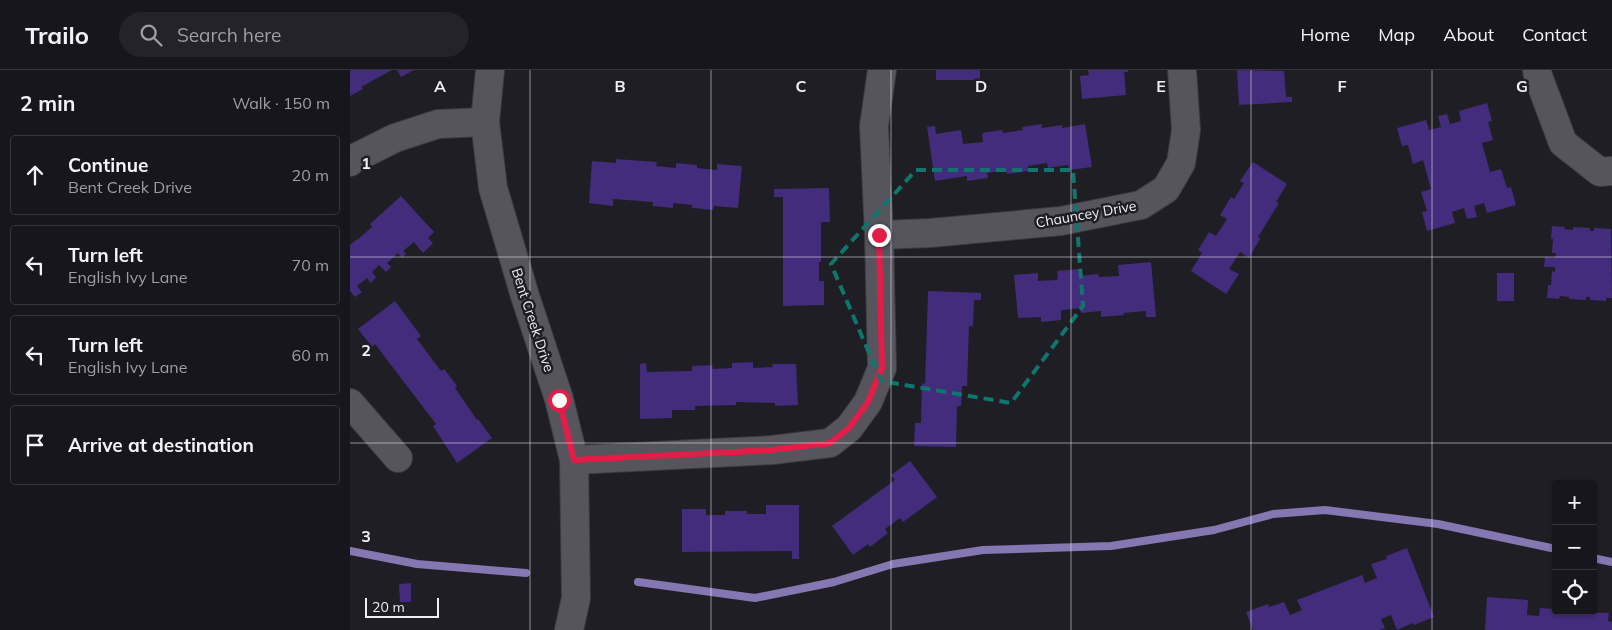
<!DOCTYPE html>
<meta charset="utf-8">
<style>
body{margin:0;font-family:Mulish,sans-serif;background:#242329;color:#f1f3f6}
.controls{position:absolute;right:15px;bottom:15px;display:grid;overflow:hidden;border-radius:5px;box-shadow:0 1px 4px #0004}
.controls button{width:45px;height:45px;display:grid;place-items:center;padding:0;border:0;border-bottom:1px solid #36353b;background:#17161c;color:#f1f3f6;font:25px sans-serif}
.scale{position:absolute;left:15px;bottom:12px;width:74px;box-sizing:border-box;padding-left:5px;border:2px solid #eeeef3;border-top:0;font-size:14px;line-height:18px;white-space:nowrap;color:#eeeef3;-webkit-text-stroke:4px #1f1e25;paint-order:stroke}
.stop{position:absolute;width:15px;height:15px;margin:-11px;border:4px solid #e11d48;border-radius:50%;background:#fff}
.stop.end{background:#e11d48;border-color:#fff;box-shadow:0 1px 5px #0008}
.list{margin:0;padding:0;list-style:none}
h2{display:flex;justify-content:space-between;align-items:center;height:65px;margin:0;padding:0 20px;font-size:21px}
h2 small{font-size:16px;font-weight:400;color:#9e9fa3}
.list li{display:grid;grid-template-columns:32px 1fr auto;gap:15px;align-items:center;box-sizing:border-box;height:80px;margin:0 10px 10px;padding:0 10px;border:1px solid #36353b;border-radius:5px}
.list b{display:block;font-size:19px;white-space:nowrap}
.list p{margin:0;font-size:16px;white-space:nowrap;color:#9e9fa3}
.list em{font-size:16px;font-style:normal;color:#9e9fa3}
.icon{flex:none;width:28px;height:28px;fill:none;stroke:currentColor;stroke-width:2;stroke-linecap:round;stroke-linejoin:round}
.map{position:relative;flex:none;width:1262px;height:560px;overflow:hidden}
header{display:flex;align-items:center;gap:30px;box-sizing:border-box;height:70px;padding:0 25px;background:#17161c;border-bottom:1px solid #36353b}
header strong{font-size:24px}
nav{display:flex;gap:28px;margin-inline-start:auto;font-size:18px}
.search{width:350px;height:45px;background:#242329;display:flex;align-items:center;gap:12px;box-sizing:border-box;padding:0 18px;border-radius:28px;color:#9e9fa3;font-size:19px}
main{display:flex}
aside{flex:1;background:#17161c}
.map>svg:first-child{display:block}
</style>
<header>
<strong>Trailo</strong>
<div class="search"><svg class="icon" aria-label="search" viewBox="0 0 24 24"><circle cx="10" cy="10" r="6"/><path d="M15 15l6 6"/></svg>Search here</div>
<nav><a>Home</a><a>Map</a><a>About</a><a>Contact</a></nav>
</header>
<main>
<aside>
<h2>2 min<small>Walk · 150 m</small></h2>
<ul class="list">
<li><svg class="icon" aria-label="ahead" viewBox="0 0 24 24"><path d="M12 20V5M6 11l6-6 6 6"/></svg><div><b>Continue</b><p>Bent Creek Drive</p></div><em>20 m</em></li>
<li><svg class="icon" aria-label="left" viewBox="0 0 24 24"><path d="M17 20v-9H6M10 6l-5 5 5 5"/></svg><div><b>Turn left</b><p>English Ivy Lane</p></div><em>70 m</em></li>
<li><svg class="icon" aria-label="left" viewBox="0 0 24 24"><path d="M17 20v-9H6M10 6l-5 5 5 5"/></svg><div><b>Turn left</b><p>English Ivy Lane</p></div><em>60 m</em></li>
<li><svg class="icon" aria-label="arrive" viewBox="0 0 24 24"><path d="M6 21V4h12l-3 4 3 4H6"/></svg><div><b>Arrive at destination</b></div></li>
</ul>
</aside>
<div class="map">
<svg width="1262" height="560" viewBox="0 0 1262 560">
<rect width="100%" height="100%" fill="#1f1e25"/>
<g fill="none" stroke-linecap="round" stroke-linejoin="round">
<g stroke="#8577b1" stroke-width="8">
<path d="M 0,481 L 67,494 L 176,503"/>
<path d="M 1243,488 L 1262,492"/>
<path d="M 288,512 L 405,528 L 484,512 L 543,494 L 633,480 L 761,476 L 864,460 L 923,444 L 975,440 L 1088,454 L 1206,479"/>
</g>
</g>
<g fill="#422c7b">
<path d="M 0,0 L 42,0 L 11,17 L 13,19 L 0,26 Z"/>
<path d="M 47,0 L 64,0 L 51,7 Z"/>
<rect x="586" y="0" width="44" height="10"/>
<path d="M 738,0 L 778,0 L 778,2 L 774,2 L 776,25 L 732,29 L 730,6 L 739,5 Z"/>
<path d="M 887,0 L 934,1 L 936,27 L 942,27 L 942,32 L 889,35 Z"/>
<path d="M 1137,33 L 1142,51 L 1138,52 L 1143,70 L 1132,73 L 1140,102 L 1151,99 L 1157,118 L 1161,117 L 1166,135 L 1137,143 L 1134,133 L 1124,136 L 1127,147 L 1117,149 L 1114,138 L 1102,142 L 1105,153 L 1077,161 L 1072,142 L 1077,141 L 1071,122 L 1081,119 L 1073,90 L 1063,94 L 1058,75 L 1052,76 L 1047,58 L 1076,50 L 1079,60 L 1091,57 L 1088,46 L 1097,44 L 1100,54 L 1111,51 L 1109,41 Z"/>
<path d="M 692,54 L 692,58 L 712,55 L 712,58 L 735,54 L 742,97 L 719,100 L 718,95 L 698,98 L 697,93 L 678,96 L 678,101 L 657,104 L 656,100 L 637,103 L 638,108 L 617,111 L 617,106 L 585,111 L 577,57 L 585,56 L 586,64 L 611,60 L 613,74 L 633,72 L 632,63 L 652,60 L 653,63 L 673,60 L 672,57 Z"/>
<path d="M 266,89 L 307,92 L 306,96 L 326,98 L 326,93 L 347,95 L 347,98 L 367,100 L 367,94 L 392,96 L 388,138 L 364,136 L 363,140 L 342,138 L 342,135 L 323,133 L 323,138 L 303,136 L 303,132 L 263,129 L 263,136 L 239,133 L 242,91 L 266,93 Z"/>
<path d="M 903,92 L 937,114 L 926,132 L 929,133 L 908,167 L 910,169 L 899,188 L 890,182 L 879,199 L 889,204 L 876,224 L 841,201 L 852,183 L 848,180 L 859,162 L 866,166 L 877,149 L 870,145 L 881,127 L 884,129 L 894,113 L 890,111 Z"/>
<path d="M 479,118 L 480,152 L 471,152 L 471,192 L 469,192 L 469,211 L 474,211 L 474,235 L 433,236 L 433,127 L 424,127 L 424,119 Z"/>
<path d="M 51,126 L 84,162 L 78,168 L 83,173 L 73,183 L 64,172 L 53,181 L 56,184 L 52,188 L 48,183 L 37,193 L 41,197 L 36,202 L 29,195 L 22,202 L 26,207 L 21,213 L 17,208 L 7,216 L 12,222 L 5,227 L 0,221 L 0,175 L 6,170 L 7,170 L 22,157 L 20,154 Z"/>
<path d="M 1202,156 L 1215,157 L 1214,159 L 1223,160 L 1223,157 L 1240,158 L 1240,161 L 1244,161 L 1244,158 L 1261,159 L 1262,228 L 1256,228 L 1256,231 L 1240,230 L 1240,227 L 1236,227 L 1236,230 L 1219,229 L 1219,227 L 1210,226 L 1209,229 L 1197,228 L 1198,215 L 1201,215 L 1202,201 L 1205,202 L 1205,197 L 1194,197 L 1195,187 L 1205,188 L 1206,183 L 1202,183 L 1203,169 L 1201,169 Z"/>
<path d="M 801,192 L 806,247 L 796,247 L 796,241 L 773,243 L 774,245 L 751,247 L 751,241 L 731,243 L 730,238 L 711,240 L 711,250 L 691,252 L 691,247 L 668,248 L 664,205 L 688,203 L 688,211 L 706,210 L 708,209 L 707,201 L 729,199 L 730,206 L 748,204 L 749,207 L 769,206 L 768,195 Z"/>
<rect x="1147" y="203" width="17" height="28"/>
<path d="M 578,221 L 631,223 L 631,230 L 624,230 L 623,256 L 619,256 L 617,316 L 612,316 L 611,336 L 607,336 L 606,377 L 564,376 L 565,353 L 571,353 L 572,313 L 575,314 Z"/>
<path d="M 45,231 L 71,266 L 67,269 L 91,301 L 94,299 L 107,316 L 105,318 L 127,350 L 128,349 L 142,368 L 107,393 L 83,356 L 86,354 L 25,274 L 22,277 L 8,259 Z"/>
<path d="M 403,292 L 403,298 L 423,297 L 422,294 L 446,294 L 448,335 L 425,336 L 425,333 L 386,332 L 386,335 L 345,336 L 345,340 L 322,340 L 322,348 L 290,349 L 290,294 L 296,293 L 297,302 L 342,301 L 342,296 L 362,295 L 363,299 L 382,298 L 382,293 Z"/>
<path d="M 560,391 L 587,427 L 553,452 L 550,448 L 535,459 L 538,463 L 520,477 L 518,474 L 503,485 L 482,456 L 545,410 L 541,405 Z"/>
<path d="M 416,435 L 449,435 L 449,489 L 442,489 L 442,481 L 332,482 L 332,439 L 356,439 L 356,445 L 375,445 L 375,441 L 397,441 L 397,444 L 416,444 Z"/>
<path d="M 1057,478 L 1084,547 L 1064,555 L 1063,553 L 1047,560 L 1041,545 L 1031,549 L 1035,558 L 1030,560 L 903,560 L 896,542 L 918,534 L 919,537 L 934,532 L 940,545 L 952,540 L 947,530 L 1012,505 L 1015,513 L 1027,508 L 1021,494 L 1037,489 L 1036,486 Z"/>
<path d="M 61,513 L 61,532 L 50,532 L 49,514 Z"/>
<path d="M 1137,527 L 1178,530 L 1177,545 L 1189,546 L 1190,538 L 1206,539 L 1206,541 L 1259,543 L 1258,551 L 1262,552 L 1262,560 L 1135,560 Z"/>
</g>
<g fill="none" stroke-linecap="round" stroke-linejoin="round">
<defs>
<g id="minor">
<path d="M 140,0 L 135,52 L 143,118 L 175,226 L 209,329 L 224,390 L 226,528 L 219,560"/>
<path d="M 1187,0 L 1188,6 L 1213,73 L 1250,102 L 1262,101"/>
<path d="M 0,92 L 3,89 L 45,68 L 88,54 L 135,52"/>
<path d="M 529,165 L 580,163 L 711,151 L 791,135 L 816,119 L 831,93 L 836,60 L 832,0"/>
<path d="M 0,333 L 48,388"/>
<path d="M 224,390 L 422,380 L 480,373 L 499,358 L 518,332 L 532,298 L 529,165 L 524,56 L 532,0"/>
</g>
</defs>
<use href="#minor" stroke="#3b3b40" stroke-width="30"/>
<use href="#minor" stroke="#56555e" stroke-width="28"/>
</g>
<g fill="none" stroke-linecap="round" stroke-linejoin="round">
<path stroke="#e11d48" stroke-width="6" d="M 209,330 L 224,390 L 422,380 L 480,373 L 499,358 L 518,332 L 532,298 L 529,165"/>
</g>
<path fill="none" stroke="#0f766e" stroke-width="4" stroke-dasharray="10 6" stroke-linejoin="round" d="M 566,100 L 723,100 L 733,236 L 661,333 L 531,311 L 481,194 Z"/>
<path fill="none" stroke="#eeeef3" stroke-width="1" stroke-opacity="0.55" d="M 180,0 L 180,560M 361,0 L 361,560M 541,0 L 541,560M 721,0 L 721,560M 901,0 L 901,560M 1082,0 L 1082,560M 0,187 L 1262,187M 0,373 L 1262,373"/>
<g text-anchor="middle" stroke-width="5" stroke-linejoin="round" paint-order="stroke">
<g font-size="14" fill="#eeeef3" stroke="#1f1e25">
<text transform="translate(736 144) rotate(-10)" y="5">Chauncey Drive</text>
<text transform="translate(183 250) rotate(72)" y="5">Bent Creek Drive</text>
</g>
</g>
<g font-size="16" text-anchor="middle" font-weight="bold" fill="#eeeef3" stroke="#1f1e25" stroke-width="5" stroke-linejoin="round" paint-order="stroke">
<text x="90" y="22">A</text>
<text x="270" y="22">B</text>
<text x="451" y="22">C</text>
<text x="631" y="22">D</text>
<text x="811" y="22">E</text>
<text x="992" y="22">F</text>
<text x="1172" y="22">G</text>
<text x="16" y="99">1</text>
<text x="16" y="286">2</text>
<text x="16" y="472">3</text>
</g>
</svg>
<div class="controls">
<button>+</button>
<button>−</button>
<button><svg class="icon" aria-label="locate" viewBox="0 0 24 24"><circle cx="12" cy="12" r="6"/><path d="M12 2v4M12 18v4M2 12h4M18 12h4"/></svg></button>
</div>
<div class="scale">20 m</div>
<div class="stop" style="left:209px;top:330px"></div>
<div class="stop end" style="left:529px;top:165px"></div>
</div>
</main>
